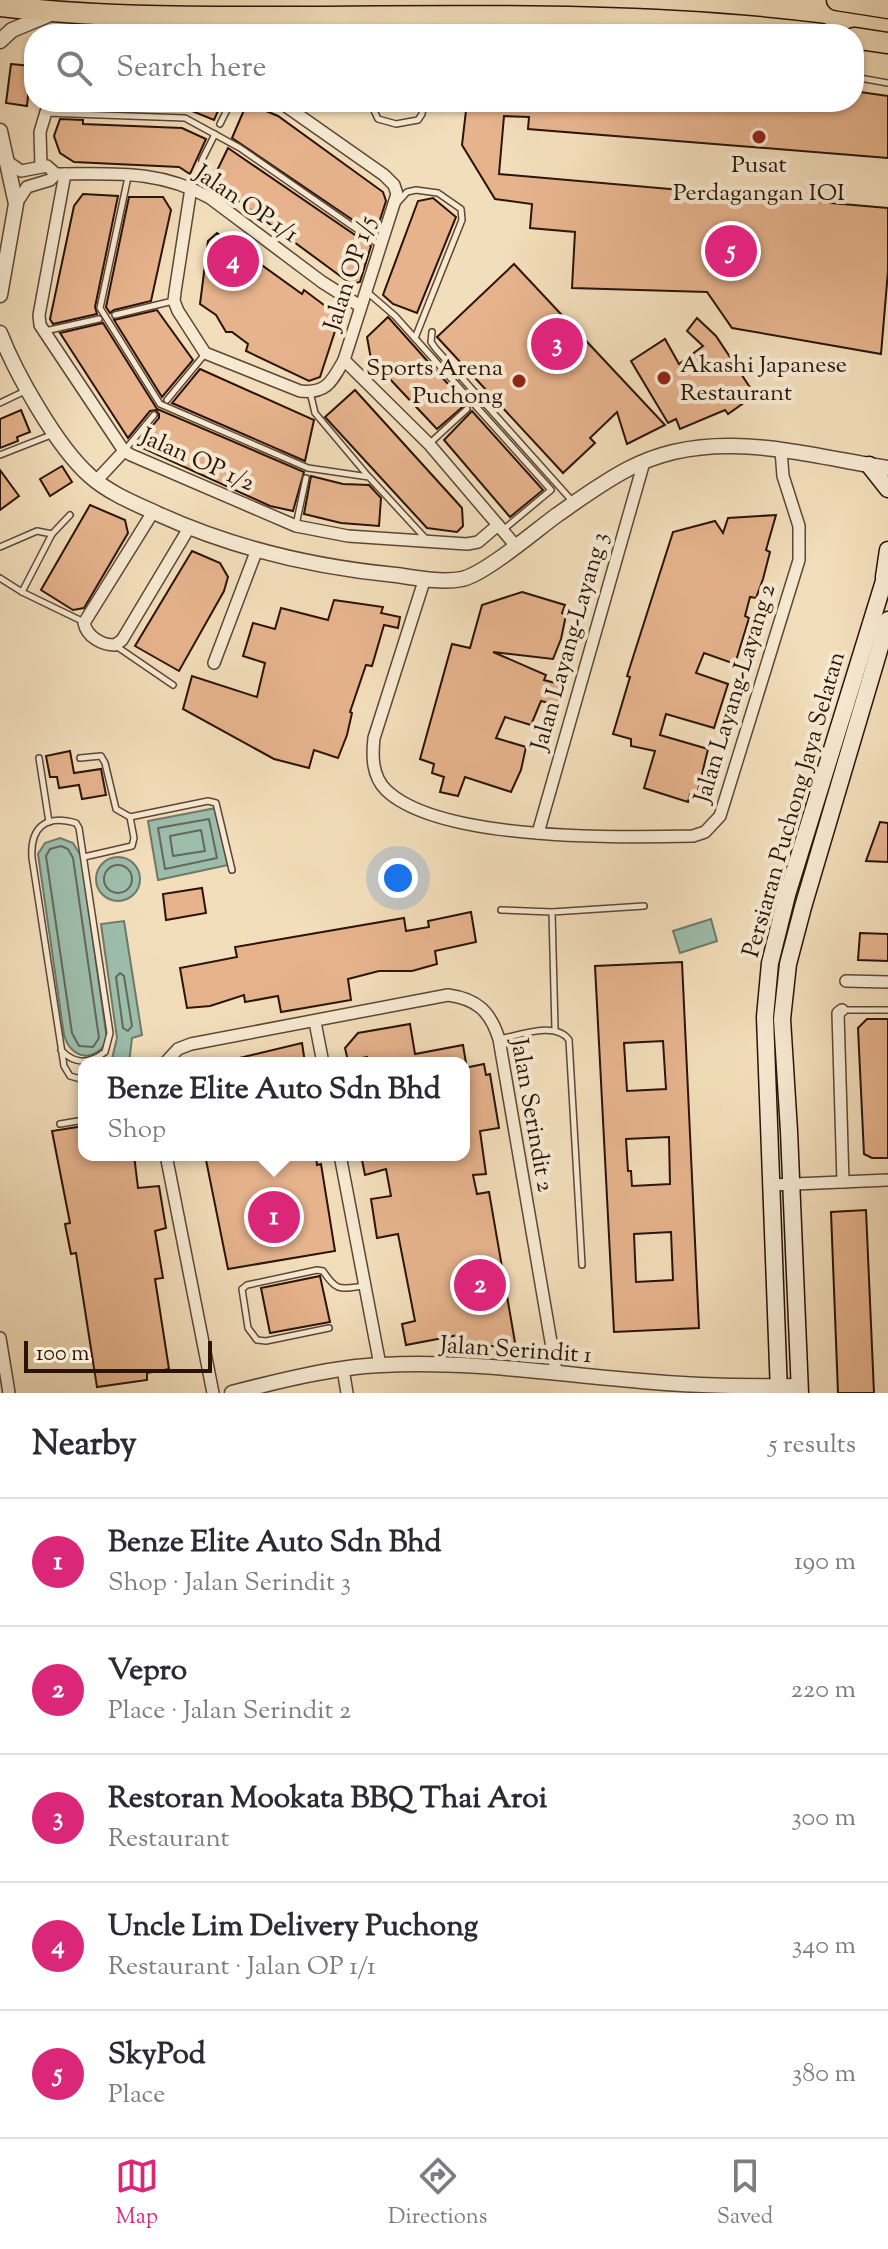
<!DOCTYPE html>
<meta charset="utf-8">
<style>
body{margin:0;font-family:"Sorts Mill Goudy",serif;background:#f2f2f3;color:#2b2b33}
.scale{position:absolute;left:24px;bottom:20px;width:188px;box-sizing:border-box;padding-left:8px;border:4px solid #2b130a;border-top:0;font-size:22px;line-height:28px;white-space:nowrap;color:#2b130a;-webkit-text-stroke:6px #f7ead3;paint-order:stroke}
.you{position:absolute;left:398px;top:878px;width:28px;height:28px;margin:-20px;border:6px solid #fff;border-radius:50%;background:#1a73e8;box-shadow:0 0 0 12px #1a73e833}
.badge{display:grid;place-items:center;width:52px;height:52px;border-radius:50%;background:#db2777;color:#fff;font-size:26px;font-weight:700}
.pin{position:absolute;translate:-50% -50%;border:4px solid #fff;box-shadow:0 2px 8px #0006}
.popup{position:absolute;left:78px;top:1057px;width:392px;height:104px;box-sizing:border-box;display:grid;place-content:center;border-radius:16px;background:#fff;filter:drop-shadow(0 2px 6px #0005);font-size:26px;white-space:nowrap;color:#7c7c81}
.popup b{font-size:30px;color:#2b2b33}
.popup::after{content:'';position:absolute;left:50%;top:100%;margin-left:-16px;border:16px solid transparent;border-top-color:#fff}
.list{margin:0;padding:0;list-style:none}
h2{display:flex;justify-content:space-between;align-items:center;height:104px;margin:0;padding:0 32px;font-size:34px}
h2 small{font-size:26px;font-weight:400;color:#7c7c81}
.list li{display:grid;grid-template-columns:52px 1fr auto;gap:24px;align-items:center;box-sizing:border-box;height:128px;padding:0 32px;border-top:2px solid #e1e1e2}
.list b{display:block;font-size:30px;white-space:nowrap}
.list p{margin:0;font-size:26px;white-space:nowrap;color:#7c7c81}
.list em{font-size:26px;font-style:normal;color:#7c7c81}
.icon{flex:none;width:44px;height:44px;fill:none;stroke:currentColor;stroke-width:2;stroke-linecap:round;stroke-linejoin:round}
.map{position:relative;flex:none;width:888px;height:1393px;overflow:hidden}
.search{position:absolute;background:#fff;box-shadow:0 2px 6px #0004;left:24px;right:24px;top:24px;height:88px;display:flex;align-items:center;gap:20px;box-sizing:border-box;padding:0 28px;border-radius:32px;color:#7c7c81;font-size:30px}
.sheet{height:744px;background:#fff}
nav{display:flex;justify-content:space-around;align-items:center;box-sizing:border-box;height:112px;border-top:2px solid #e1e1e2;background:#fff;font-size:22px;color:#7c7c81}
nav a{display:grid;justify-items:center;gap:4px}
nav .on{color:#db2777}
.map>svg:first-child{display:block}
</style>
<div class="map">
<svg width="888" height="1393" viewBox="0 0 888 1393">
<rect width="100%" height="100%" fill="#f3debb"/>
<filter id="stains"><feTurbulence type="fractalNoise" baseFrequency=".0025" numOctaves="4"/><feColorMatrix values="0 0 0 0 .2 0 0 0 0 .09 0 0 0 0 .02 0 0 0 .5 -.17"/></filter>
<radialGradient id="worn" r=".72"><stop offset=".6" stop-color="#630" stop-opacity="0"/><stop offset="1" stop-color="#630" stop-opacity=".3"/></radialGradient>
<g fill="#9dbdab" stroke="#6f796b" stroke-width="2">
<path d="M 216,808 L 228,865 L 158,880 L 148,821 Z"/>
<path d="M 60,838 L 73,843 L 81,856 L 107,1040 C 96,1063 71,1060 64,1035 L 38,854 L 45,843 Z"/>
<circle cx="118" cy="879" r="22"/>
<path d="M 711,919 L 717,941 L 680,953 L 673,931 Z"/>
<path d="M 124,921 L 142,1035 L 132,1038 L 129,1063 L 111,1063 L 117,1038 L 101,924 Z"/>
</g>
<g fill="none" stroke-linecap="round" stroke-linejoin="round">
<g stroke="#64685a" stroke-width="2">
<path d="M 209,819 L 217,858 L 165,869 L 158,828 Z"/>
<path d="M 201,830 L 205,851 L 173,856 L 170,836 Z"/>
<path d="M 61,846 L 68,849 L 73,858 L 99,1038 L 93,1047 L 79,1046 L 72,1033 L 46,856 L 50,849 Z"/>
<circle cx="118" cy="879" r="14"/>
<path d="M 120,973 L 124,976 L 132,1026 L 128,1031 L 123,1028 L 116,977 Z"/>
</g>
</g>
<g fill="#e6b38d" stroke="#2b130a" stroke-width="2" fill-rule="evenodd">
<path d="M 11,64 L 31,66 L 27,106 L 6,103 Z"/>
<path d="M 860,92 L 888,96 L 888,158 L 528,129 L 529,117 L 504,116 L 499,174 L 888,208 L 888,271 L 881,354 L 732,328 L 707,292 L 572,288 L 575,232 L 530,228 L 532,204 L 495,199 L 462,145 L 467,102 L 847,103 L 854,102 L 854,97 Z"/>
<path d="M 170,102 L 222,102 L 214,120 Z"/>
<path d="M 247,103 L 278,116 L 383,192 L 386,201 L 375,235 L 232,138 Z"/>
<path d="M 60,119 L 83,120 L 83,124 L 182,128 L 206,139 L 190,174 L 179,167 L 74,162 L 60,153 L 54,136 Z"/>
<path d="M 228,148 L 371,246 L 360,282 L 351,284 L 233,197 L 209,187 Z"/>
<path d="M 83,194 L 118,196 L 95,307 L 97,314 L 53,324 L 50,319 L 74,206 Z"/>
<path d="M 129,197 L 163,197 L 171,210 L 151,301 L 114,310 L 110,313 L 106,307 Z"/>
<path d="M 433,198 L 456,217 L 417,313 L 393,304 L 383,295 L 418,201 Z"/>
<path d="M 217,233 L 302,294 L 304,290 L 332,311 L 337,325 L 320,377 L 309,381 L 246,351 L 248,344 L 232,332 L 226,332 L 216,315 L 200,304 L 208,241 Z"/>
<path d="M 514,264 L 665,425 L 627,444 L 617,412 L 590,438 L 595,443 L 563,473 L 437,337 Z"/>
<path d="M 157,310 L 193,360 L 162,397 L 114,320 Z"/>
<path d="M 388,317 L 466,404 L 437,429 L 371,359 L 367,337 Z"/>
<path d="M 697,318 L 716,336 L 755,395 L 728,414 L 725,410 L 680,429 L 676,419 L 668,423 L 631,361 L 665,339 L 679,364 L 703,346 L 687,331 Z"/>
<path d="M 103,323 L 157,409 L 304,472 L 293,511 L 270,506 L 136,445 L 159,418 L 159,414 L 156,410 L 150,411 L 128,438 L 60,333 Z"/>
<path d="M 200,369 L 314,420 L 305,461 L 172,403 Z"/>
<path d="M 355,390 L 462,508 L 463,526 L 457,532 L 427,528 L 325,417 Z"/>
<path d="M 21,410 L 30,432 L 17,437 L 18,441 L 0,448 L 0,419 Z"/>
<path d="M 472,411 L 543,490 L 510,517 L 444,440 Z"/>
<path d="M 62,466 L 72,482 L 50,496 L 40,479 Z"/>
<path d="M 0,470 L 19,496 L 0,510 Z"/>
<path d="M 311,476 L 343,484 L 369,485 L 381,498 L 379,526 L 341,523 L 304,514 Z"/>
<path d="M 90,505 L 125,520 L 128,533 L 84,608 L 73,610 L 41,590 Z"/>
<path d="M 776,515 L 766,550 L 770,552 L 763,579 L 756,598 L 750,597 L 745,616 L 749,618 L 735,664 L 704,653 L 696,673 L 728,684 L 714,728 L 666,714 L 660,735 L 708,749 L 697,795 L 690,794 L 688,802 L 644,788 L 655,751 L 631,746 L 631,739 L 613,734 L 630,677 L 627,676 L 673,532 L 715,521 L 723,533 L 728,518 Z"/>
<path d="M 192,551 L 220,563 L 228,577 L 224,591 L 179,671 L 135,646 Z"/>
<path d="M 522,592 L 565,605 L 562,613 L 566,615 L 561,639 L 553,659 L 493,652 L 546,675 L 544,680 L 563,685 L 556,705 L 541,701 L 531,725 L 505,717 L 496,738 L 526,747 L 521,770 L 511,792 L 465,777 L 458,796 L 440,792 L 444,777 L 432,773 L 434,764 L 420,759 L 452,644 L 470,648 L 482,605 Z"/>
<path d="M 334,600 L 383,607 L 381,613 L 400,617 L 398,628 L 384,625 L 372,666 L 366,665 L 350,712 L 352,713 L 347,735 L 338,758 L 314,750 L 309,768 L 274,759 L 183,709 L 192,676 L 257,697 L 265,663 L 243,656 L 253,623 L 275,629 L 281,608 L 328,620 Z"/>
<path d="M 70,751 L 74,773 L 101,769 L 106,795 L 82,799 L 79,785 L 59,788 L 57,777 L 50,777 L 46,756 Z"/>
<path d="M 880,822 L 888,823 L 888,862 L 866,861 Z"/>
<path d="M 202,888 L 206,913 L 166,920 L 163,894 Z"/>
<path d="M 471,912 L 476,942 L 435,951 L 437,964 L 412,971 L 379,971 L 348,979 L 351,1000 L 281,1012 L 278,996 L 245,1002 L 244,995 L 210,1006 L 187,1008 L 180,968 L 237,957 L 235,947 L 404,918 L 406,931 L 429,927 L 428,921 Z"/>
<path d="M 860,933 L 888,934 L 888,961 L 858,960 Z"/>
<path d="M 682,962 L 699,1328 L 614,1332 L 595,966 ZM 663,1041 L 666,1089 L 627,1091 L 624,1043 ZM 669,1137 L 670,1184 L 632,1186 L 631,1171 L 628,1171 L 626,1139 ZM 671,1232 L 673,1280 L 636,1282 L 634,1234 Z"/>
<path d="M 867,1019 L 888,1019 L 888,1158 L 872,1158 L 864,1154 L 858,1028 Z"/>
<path d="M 410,1024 L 415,1054 L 463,1045 L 466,1063 L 368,1063 L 367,1057 L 348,1061 L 345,1048 L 358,1033 Z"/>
<path d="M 302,1043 L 305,1063 L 235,1063 L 235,1059 Z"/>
<path d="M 484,1064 L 486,1075 L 490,1074 L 499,1128 L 480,1131 L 486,1174 L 473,1175 L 477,1194 L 489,1192 L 516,1348 L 466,1344 L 464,1334 L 406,1345 L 402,1324 L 415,1321 L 398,1234 L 377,1238 L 371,1199 L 391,1196 L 386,1169 L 365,1175 L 361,1155 L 464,1155 L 464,1068 Z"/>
<path d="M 84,1126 L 84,1155 L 134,1155 L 138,1188 L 159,1186 L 166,1228 L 155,1231 L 163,1278 L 155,1279 L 169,1369 L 147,1373 L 147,1380 L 97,1387 L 76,1253 L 71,1254 L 65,1224 L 70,1223 L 52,1131 Z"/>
<path d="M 205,1155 L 316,1155 L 317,1165 L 321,1164 L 335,1251 L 228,1269 Z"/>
<path d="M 866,1210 L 874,1393 L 838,1393 L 831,1212 Z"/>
<path d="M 320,1276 L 330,1322 L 270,1333 L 261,1288 Z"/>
</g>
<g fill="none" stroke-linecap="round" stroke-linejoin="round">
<defs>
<g id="service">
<path d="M 427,34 L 427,21"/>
<path d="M 449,34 L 449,21"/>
<path d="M 854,77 L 888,83"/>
<path d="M 370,102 L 378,119 L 396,124 L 418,120 L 422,114 L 424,102"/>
<path d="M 46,113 L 185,118 L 240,148 L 378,244"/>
<path d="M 220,124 L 231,102"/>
<path d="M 202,160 L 215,134"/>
<path d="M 128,177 L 100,308 L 160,404 L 308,468 L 369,477 L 426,539"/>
<path d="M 398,202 L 407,192 L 416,190 L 438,193 L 461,209 L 462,220 L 415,338"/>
<path d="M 366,291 L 395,316 L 551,490 L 503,530"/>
<path d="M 115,315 L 173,301"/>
<path d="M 45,331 L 99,319"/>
<path d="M 432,332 L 431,342 L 436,349 L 574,503"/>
<path d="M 310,392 L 315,413 L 368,476"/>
<path d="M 167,400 L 205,354"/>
<path d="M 0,403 L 27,390"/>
<path d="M 429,444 L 467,409"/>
<path d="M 124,451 L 154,415"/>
<path d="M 0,455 L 51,435"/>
<path d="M 296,525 L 306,478"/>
<path d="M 0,547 L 37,531 L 52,534"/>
<path d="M 0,578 L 22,592 L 84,622"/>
<path d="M 22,592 L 52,534 L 70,515"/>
<path d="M 116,646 L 173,685"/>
<path d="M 39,758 L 49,822"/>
<path d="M 80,758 L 101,756 L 105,763 L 116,809 L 130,817 L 208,801 L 216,803 L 232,870"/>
<path d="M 84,857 L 132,846 L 134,838 L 130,817"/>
<path d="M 501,910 L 552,912"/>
<path d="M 843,1010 L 888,1010"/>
<path d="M 555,1029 L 552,912 L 644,906"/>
<path d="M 500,1039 C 520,1035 556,1021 569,1040 L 582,1265"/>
<path d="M 61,1050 C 75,1065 89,1064 105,1052 L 110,1033 L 79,828 L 76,823 C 45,814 30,828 32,858 L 64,1066 L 70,1076 L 84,1080"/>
<path d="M 60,1124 L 84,1120"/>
<path d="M 329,1328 L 266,1341 L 257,1340 L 248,1328 L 242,1289 L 247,1285 L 317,1270 L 323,1271 C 337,1292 340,1289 364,1286"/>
</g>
<g id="minor">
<path d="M 8,162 L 21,171 L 47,166 L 56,174 C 112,174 159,169 210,198 L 322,282 L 360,306"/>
<path d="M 41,167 L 40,132 L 49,102"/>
<path d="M 65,174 L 39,315 L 40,325 L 124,451 L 131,455 L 296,526 L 348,536 L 467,544 L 478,542 L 498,525"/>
<path d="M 191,188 L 175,292 L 174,301 L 178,311 L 205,353 L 300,391 C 327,394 332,381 344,360 L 397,194 L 394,185 L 384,175 L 280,102"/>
<path d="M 16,204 L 27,187 L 50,180 L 56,174"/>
<path d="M 344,360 L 429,444 L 515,545"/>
<path d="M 96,481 L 124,451"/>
<path d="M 153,512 L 84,623 C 87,637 102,645 115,645 L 122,640 L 189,528"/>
<path d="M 425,578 L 374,738 C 372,756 372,776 386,790 C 439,841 621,838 693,836 L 705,832 L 720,816 L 799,560 L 799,526 L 783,476 L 781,450"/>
<path d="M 214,663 L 256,552"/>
<path d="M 538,833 L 644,462"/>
<path d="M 846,981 L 888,982"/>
<path d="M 842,1010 L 838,1013 L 843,1182"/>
<path d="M 315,1022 L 323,1063"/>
<path d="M 165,1063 L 178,1049 L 191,1044 L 448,995 C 477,999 490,1011 499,1039 L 556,1371"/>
<path d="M 166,1155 L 213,1393"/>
<path d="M 340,1155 L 380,1365"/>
<path d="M 772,1185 L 888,1180"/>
<path d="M 0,1338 L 9,1393"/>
<path d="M 343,1369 L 347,1393"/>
</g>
<g id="tertiary">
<path d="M 0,41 L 12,30 L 53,13"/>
<path d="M 0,131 L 16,204 L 0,295"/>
<path d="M 0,333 C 16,374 57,447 90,476 C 109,493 134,503 158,514 C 235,549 313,567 396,575 C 417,578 441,583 462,579 C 485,574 535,531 557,515 C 580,499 603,482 628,469 C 710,425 802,455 888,468"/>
<path d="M 232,1393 C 278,1381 334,1367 381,1365 C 468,1360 555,1374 641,1381 C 694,1386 746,1387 799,1386"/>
</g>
<g id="secondary">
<path d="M 869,465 L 888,489"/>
<path d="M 884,577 L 888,550"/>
<path d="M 779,1393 L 765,1017 L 770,963 L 787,895 L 888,568"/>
<path d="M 800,1393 L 789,1131 L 782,1019 L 788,964 L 803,907 L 888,620"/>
</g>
<g id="motorway">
<path d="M 837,0 L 888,8"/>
<path d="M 0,6 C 98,18 197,17 296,17 C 469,16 650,12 821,34"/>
<path d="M 854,38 L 888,43"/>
</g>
</defs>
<use href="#service" stroke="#5d4636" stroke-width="8"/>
<use href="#minor" stroke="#5d4636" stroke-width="14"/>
<use href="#tertiary" stroke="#5d4636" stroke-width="17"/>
<use href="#secondary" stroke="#2b130a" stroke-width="19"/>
<use href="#motorway" stroke="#2b130a" stroke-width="23"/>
<use href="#service" stroke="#f7ead3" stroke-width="5"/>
<use href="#minor" stroke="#f7ead3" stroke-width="11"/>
<use href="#tertiary" stroke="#f7ead3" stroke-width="14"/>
<use href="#secondary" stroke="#f7ead3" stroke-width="16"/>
<use href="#motorway" stroke="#f3debb" stroke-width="20"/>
</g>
<g fill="#8f2418" stroke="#f7ead3" stroke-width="3">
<circle cx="759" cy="137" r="8"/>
<circle cx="664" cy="378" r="8"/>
<circle cx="519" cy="381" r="8"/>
</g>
<g text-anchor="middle" stroke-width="8" stroke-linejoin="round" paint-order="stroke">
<g font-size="24" fill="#2b130a" stroke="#f7ead3">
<text x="759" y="172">Pusat<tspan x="759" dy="28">Perdagangan IOI</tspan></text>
<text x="680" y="372" text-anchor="start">Akashi Japanese<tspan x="680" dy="28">Restaurant</tspan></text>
<text x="503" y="375" text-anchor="end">Sports Arena<tspan x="503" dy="28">Puchong</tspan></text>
</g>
<g font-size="24" fill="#2b130a" stroke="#f7ead3">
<text transform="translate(247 203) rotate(34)" y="8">Jalan OP 1/1</text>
<text transform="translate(349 273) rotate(-72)" y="8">Jalan OP 1/5</text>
<text transform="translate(198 459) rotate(24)" y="8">Jalan OP 1/2</text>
<text transform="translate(569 641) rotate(-74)" y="8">Jalan Layang-Layang 3</text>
<text transform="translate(734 693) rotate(-73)" y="8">Jalan Layang-Layang 2</text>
<text transform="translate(793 804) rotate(-74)" y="8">Persiaran Puchong Jaya Selatan</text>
<text transform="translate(533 1115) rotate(80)" y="8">Jalan Serindit 2</text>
<text transform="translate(516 1349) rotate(4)" y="8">Jalan Serindit 1</text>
</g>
</g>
<rect width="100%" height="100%" filter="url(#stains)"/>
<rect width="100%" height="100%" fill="url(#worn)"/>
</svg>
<div class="scale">100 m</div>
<div class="you"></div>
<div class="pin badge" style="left:274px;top:1217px">1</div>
<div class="popup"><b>Benze Elite Auto Sdn Bhd</b>Shop</div>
<div class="pin badge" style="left:480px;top:1285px">2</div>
<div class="pin badge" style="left:557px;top:344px">3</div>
<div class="pin badge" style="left:233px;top:261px">4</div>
<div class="pin badge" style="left:731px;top:251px">5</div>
<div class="search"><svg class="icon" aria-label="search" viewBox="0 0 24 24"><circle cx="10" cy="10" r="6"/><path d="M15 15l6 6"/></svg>Search here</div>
</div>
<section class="sheet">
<h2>Nearby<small>5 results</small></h2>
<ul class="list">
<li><span class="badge">1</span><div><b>Benze Elite Auto Sdn Bhd</b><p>Shop · Jalan Serindit 3</p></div><em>190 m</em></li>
<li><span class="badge">2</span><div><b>Vepro</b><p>Place · Jalan Serindit 2</p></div><em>220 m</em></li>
<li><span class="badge">3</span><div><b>Restoran Mookata BBQ Thai Aroi</b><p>Restaurant</p></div><em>300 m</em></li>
<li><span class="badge">4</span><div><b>Uncle Lim Delivery Puchong</b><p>Restaurant · Jalan OP 1/1</p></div><em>340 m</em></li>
<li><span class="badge">5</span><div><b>SkyPod</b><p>Place</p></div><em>380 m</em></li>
</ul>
</section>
<nav>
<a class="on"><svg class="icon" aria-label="map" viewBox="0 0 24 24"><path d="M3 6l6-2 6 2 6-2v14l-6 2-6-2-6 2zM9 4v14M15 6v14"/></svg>Map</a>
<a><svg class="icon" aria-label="directions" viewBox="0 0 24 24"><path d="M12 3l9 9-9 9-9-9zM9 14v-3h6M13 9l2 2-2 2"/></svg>Directions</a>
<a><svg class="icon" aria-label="saved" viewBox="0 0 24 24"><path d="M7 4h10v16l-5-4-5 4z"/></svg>Saved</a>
</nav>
